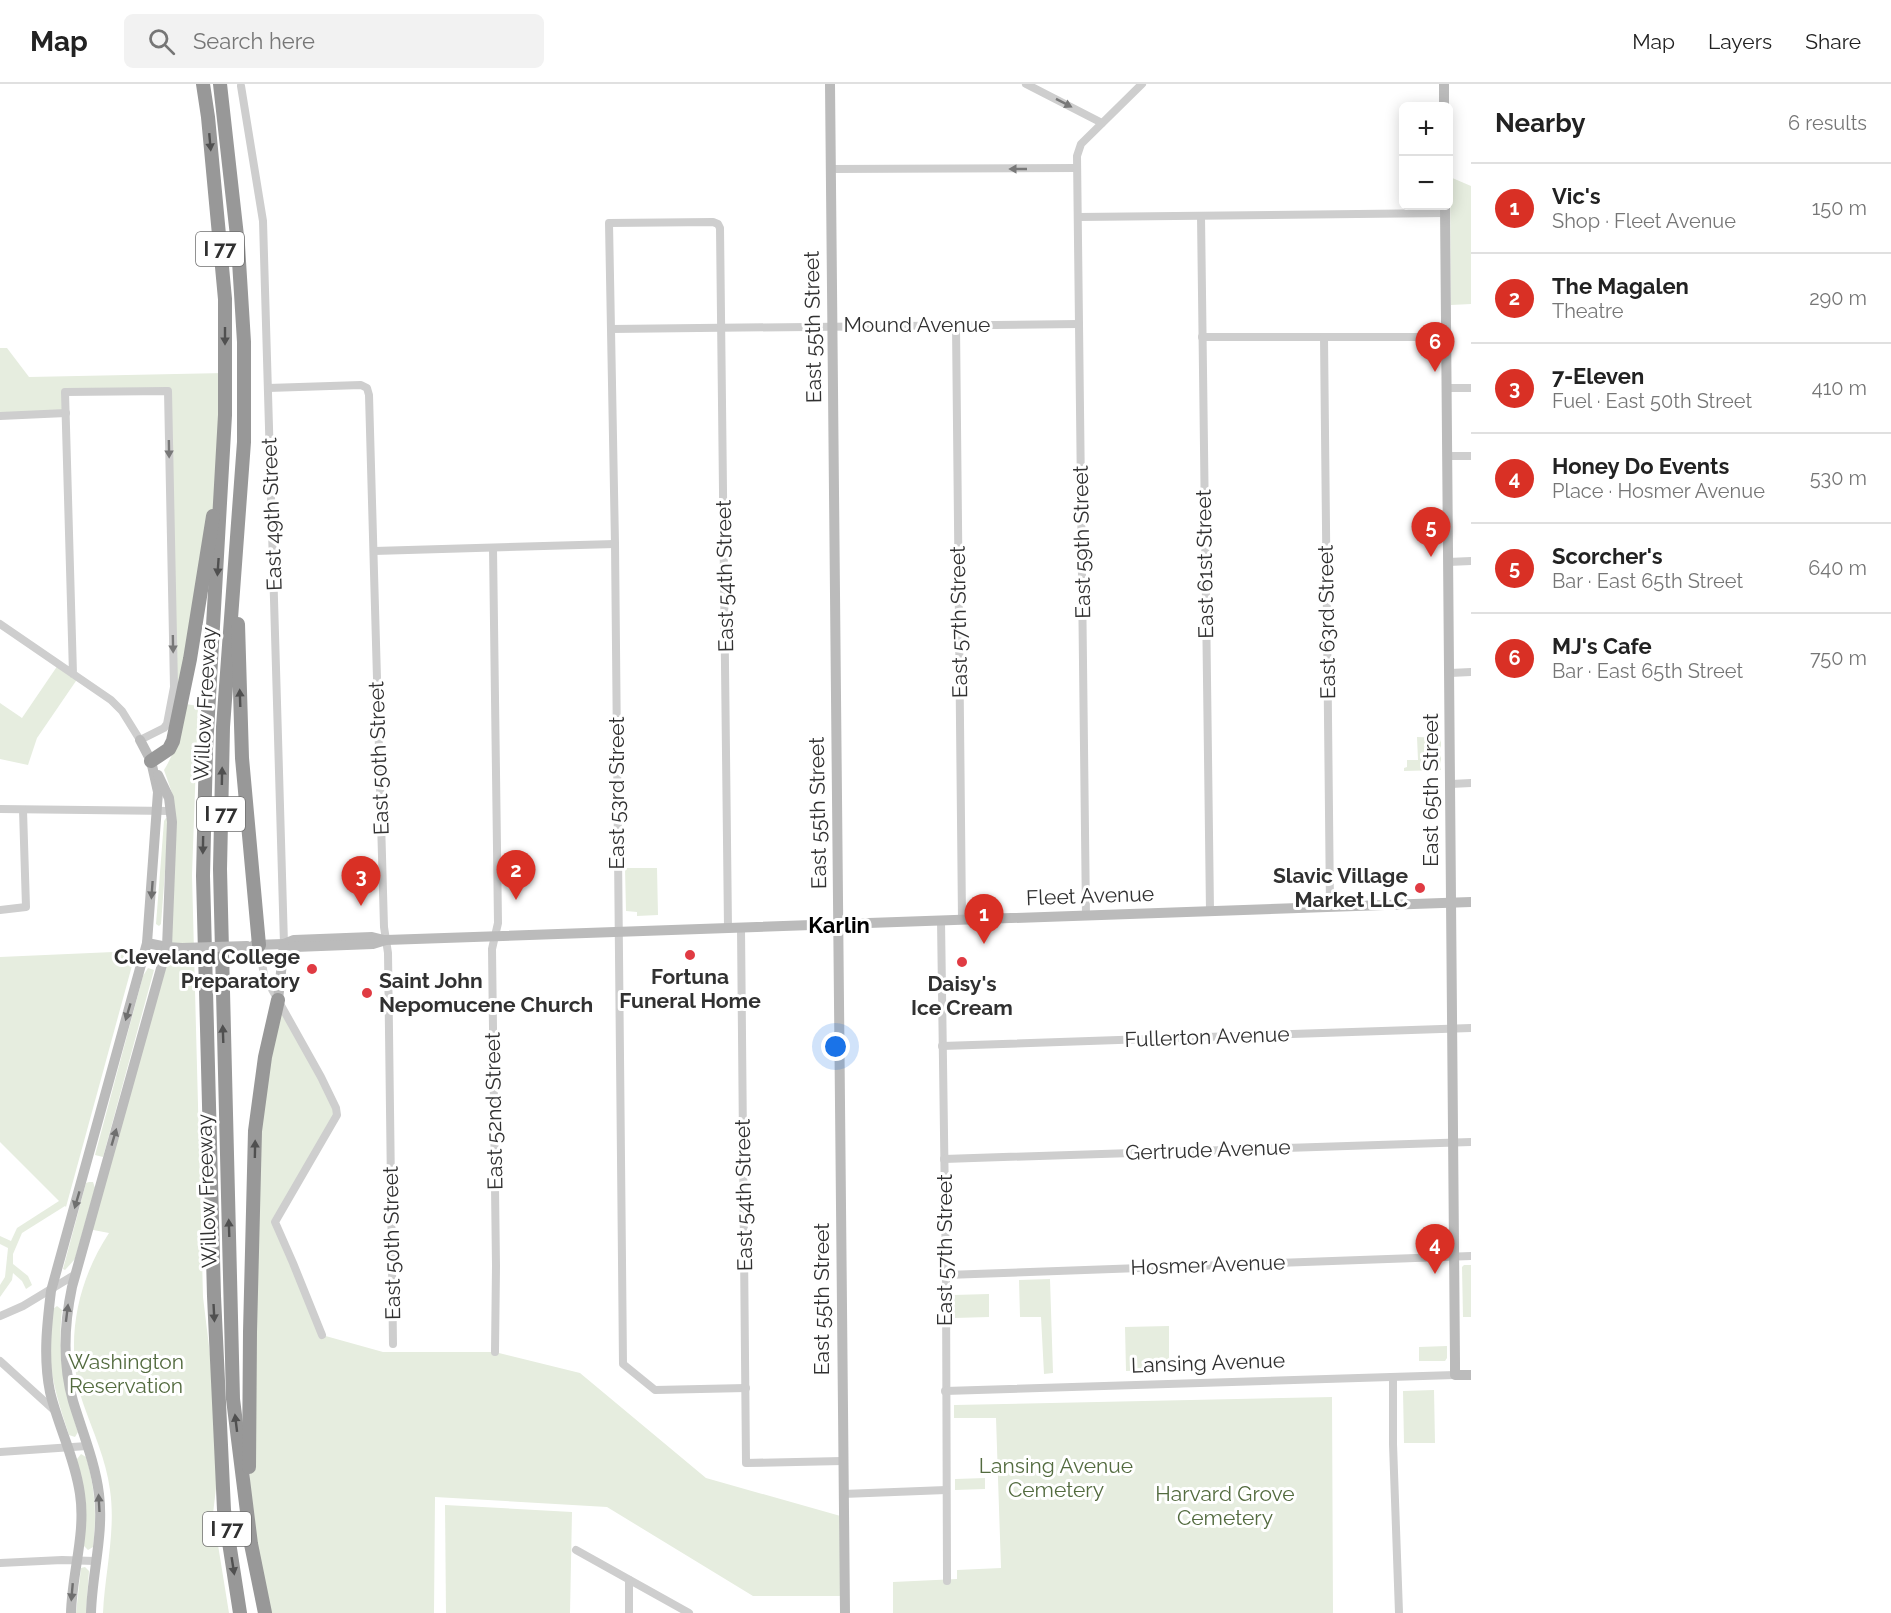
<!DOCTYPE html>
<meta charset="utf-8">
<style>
body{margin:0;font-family:Raleway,sans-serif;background:#f2f2f2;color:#222}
.controls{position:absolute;right:18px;top:18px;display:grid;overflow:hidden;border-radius:9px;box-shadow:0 3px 15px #0003}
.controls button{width:54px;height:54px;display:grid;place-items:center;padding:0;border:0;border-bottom:2px solid #e0e0e0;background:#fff;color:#222;font:30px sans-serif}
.you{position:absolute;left:836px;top:963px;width:21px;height:21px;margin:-15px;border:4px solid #fff;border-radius:50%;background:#1a73e8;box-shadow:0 0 0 9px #1a73e833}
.badge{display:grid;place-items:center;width:39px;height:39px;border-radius:50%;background:#d93025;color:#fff;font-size:20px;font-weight:700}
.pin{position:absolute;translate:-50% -50px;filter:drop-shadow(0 2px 3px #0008)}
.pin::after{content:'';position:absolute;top:32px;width:21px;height:18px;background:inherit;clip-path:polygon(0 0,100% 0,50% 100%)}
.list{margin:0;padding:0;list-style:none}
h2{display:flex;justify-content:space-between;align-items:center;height:78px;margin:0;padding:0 24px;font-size:26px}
h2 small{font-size:20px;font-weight:400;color:#767676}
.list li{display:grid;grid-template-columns:39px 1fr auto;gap:18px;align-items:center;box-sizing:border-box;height:90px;padding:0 24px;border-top:2px solid #e0e0e0}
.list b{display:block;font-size:22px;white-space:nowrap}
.list p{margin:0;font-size:20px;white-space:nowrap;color:#767676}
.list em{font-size:20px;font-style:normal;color:#767676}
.icon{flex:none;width:33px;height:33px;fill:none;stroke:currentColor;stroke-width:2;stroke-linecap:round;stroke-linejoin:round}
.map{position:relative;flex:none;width:1471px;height:1529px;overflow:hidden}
header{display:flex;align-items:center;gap:36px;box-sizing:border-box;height:84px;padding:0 30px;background:#fff;border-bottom:2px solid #e0e0e0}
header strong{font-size:28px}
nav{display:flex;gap:33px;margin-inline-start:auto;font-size:21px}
.search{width:420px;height:54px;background:#f2f2f2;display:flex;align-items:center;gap:15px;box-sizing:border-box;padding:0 21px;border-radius:9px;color:#767676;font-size:22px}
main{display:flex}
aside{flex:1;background:#fff}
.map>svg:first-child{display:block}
</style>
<header>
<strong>Map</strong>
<div class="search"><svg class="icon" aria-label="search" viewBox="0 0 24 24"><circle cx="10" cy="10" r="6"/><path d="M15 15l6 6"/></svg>Search here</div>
<nav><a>Map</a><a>Layers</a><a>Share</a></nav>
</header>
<main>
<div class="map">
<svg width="1471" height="1529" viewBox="0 0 1471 1529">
<rect width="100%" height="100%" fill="#fff"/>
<g fill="#e6eddf">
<path d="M 1450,93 L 1471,102 L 1471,220 L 1451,221 Z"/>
<path d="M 0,264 L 7,264 L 29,293 L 225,289 L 221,382 L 184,605 L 174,603 L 168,307 L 66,308 L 66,329 L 0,332 Z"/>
<path d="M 58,581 L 78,594 L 37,654 L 28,681 L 0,675 L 0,619 L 22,634 Z"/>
<path d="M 186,620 L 198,622 L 192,791 L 203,1213 L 221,1361 L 213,1430 L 229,1529 L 103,1529 C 105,1488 116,1447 110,1406 C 106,1375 93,1348 83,1319 C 64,1261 76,1199 109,1149 L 88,1145 L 163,877 L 172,709 L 164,686 C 178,663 181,646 186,620 Z"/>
<path d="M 1417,653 L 1441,654 L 1441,686 L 1404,687 L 1404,684 L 1407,683 L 1407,676 L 1418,676 Z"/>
<path d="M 166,734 L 169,735 L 161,840 L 159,842 L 156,840 L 164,737 Z"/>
<path d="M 625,784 L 657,784 L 658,831 L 637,832 L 637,828 L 626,827 Z"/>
<path d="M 136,867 L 66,1123 L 65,1122 L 22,1149 L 13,1170 L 13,1180 L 28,1192 L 32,1201 L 26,1205 L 22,1197 L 13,1189 L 12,1196 L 0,1213 L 0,1201 L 5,1193 L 8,1164 L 0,1160 L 0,1152 L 11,1157 L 17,1144 L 59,1117 L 0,1058 L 0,873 Z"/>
<path d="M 148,884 L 154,886 L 103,1073 L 95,1071 L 143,892 Z"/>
<path d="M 278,916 L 337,1031 L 275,1138 L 322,1251 L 383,1268 L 495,1268 L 580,1289 L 706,1394 L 844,1433 L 845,1512 L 753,1512 L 607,1423 L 435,1413 L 434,1529 L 265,1529 L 251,1460 L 249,1364 L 255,1047 Z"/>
<path d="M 89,1098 L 93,1098 L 95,1104 L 75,1175 L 65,1186 L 63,1185 L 86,1099 Z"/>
<path d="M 1464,1181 L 1471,1181 L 1471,1233 L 1463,1233 L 1462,1183 Z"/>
<path d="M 1050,1195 L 1053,1289 L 1044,1290 L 1041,1233 L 1020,1233 L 1019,1196 Z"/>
<path d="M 989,1210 L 989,1233 L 954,1234 L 953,1211 Z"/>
<path d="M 57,1222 L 62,1226 C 57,1271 65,1305 78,1348 L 75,1353 L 69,1351 C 60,1324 51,1297 50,1268 C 49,1254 52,1239 53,1225 Z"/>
<path d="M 1169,1242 L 1169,1286 L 1126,1287 L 1125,1243 Z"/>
<path d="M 1447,1262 L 1447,1274 L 1445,1277 L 1419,1277 L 1419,1263 Z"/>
<path d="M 1434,1306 L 1435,1359 L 1404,1359 L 1403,1307 Z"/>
<path d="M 1332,1313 L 1333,1529 L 893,1529 L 893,1498 L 957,1495 L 957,1486 L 1001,1484 L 996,1334 L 954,1334 L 954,1321 Z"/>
<path d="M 81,1370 L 86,1373 C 95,1403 97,1432 93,1463 L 88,1466 L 84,1462 L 77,1375 Z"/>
<path d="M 985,1394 L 985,1405 L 955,1406 L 955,1395 Z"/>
<path d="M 445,1421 L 572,1428 L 570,1529 L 446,1529 Z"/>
<path d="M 85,1483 L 89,1487 L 86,1529 L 76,1529 L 81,1484 Z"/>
</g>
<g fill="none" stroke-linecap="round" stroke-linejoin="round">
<g stroke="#cecece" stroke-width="8">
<path d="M 1026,0 L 1102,39"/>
<path d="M 241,2 L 263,137 L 284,860"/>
<path d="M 831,85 L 1077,84"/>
<path d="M 1201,132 L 1210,827"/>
<path d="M 1078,133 L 1445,129"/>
<path d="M 956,241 L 962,835"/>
<path d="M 611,245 L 1079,240"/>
<path d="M 1202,253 L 1447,253"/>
<path d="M 1324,253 L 1330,823"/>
<path d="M 268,304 L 361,301 L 367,304 L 369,311 L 384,843 L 388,869 L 393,1260"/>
<path d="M 1447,304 L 1471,304"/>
<path d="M 0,332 L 66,329"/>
<path d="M 1447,372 L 1471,372"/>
<path d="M 493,464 L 498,839 L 492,865 L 496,1182 L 495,1268"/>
<path d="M 374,467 L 615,460"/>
<path d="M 1448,478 L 1471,477"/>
<path d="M 0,540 L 111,616 L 122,627 L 140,656 L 164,644 L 167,640 L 174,603 L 168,307 L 65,308 L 73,590"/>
<path d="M 1450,589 L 1471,588"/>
<path d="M 1451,700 L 1471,699"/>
<path d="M 0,725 L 171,727"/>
<path d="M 0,826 L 26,823 L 23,726"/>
<path d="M 1086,832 L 1077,72 L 1081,60 L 1142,0"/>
<path d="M 941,836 L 946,1191 L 947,1497"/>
<path d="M 728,844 L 720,144 L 718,140 L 713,138 L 609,139 L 615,460 L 623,1280 L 655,1306 L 746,1304"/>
<path d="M 741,844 L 746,1379 L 842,1377"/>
<path d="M 259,861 L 264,891 L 321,993 L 336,1024 L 337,1031 L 275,1138 L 293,1179 L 322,1251"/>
<path d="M 942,962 L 1471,944"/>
<path d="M 944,1075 L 1471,1058"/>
<path d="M 946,1191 L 1471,1172"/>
<path d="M 0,1232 L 23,1222 L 76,1190"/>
<path d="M 0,1277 L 54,1326"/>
<path d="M 1393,1293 L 1393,1360 L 1399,1529"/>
<path d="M 945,1307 L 1455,1291"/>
<path d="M 0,1368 L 87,1362"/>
<path d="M 843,1410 L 946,1406"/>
<path d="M 576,1466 L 689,1529"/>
<path d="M 0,1479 L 62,1476 L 95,1477"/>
<path d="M 629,1496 L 629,1529"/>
</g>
<g stroke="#bbb" stroke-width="10">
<path d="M 830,0 L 845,1529"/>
<path d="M 1444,0 L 1444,22"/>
<path d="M 1445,122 L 1455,1278 L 1455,1291 L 1471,1291"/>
<path d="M 147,859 L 167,863 L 182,864"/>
<path d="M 284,860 L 294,856 L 372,853 L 384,856"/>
<path d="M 254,861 L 284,860 L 295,863 L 373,860 L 386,856 L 1471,818"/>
<path d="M 278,916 L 284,860"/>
<path d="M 71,1529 C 72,1489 86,1449 80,1410 C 75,1374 58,1342 50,1308 C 43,1274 47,1240 51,1207 L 147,859 L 158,708 L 151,677 L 140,656"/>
<path d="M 91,1529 C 92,1489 104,1450 99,1410 C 95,1378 82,1347 73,1317 C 62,1279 64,1241 72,1203 L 167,863 L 172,738 L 169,714 L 158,691"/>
</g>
<g stroke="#989898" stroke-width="14">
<path d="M 203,0 L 208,33 L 225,215 L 225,331 L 206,665 L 203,792 L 214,1212 L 221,1361 L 224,1426 L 240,1529"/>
<path d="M 220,0 L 238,161 L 244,258 L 244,358 L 223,643 L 220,785 L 233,1315 L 251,1460 L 265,1529"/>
<path d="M 238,540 L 242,674 L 259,861"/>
<path d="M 151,677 L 169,665 L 173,657 L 190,575 L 213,432"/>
<path d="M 249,1383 L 250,1248 L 255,1047 L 265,973 L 278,916"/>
</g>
<path stroke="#bbb" stroke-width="10" d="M 182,864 L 247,862"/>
</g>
<defs><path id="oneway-solid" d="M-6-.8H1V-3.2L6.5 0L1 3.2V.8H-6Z" transform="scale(1.5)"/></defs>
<g fill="#787878">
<use href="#oneway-solid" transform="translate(1064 19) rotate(27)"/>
<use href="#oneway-solid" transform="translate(1018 85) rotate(180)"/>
<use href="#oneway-solid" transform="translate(169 365) rotate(89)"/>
<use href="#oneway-solid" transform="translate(173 560) rotate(89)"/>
</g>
<g fill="#505050">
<use href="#oneway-solid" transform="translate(210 58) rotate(85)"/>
<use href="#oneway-solid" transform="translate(225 252) rotate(90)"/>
<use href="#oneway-solid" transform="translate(218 483) rotate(94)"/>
<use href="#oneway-solid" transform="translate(240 614) rotate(-92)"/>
<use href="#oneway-solid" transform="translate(222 692) rotate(-89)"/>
<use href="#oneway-solid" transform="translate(203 761) rotate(91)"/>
<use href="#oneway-solid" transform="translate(223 950) rotate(-92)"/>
<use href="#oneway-solid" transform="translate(255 1065) rotate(-89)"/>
<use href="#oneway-solid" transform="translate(229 1144) rotate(-92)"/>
<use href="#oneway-solid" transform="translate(214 1229) rotate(87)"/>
<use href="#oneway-solid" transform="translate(236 1339) rotate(-97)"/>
<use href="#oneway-solid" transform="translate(233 1482) rotate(81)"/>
</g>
<g fill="#6f6f6f">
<use href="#oneway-solid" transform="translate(152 806) rotate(94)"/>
<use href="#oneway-solid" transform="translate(128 928) rotate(106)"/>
<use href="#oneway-solid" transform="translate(114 1053) rotate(-74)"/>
<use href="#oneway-solid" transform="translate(77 1116) rotate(106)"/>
<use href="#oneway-solid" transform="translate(67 1229) rotate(-83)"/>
<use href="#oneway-solid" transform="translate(99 1419) rotate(-93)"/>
<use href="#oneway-solid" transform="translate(72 1508) rotate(95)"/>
</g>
<g fill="#e03b43" stroke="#fff" stroke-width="2">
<circle cx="1420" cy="804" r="6"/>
<circle cx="690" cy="871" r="6"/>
<circle cx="962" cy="878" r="6"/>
<circle cx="312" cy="885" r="6"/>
<circle cx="367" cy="909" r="6"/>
</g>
<g text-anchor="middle" stroke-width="6" stroke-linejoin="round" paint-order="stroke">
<g fill="#fff" stroke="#6f6f6f" stroke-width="1.5">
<rect x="196" y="148" width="48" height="34" rx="4.5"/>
<rect x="197" y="713" width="48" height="34" rx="4.5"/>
<rect x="203" y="1428" width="48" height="34" rx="4.5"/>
</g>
<g font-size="20" font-weight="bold" fill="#313131">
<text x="220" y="172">I 77</text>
<text x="221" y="737">I 77</text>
<text x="227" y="1452">I 77</text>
</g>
<g font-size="21" fill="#313131" stroke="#fff">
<text x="917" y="248">Mound Avenue</text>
<text transform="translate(813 243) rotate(-91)" y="7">East 55th Street</text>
<text transform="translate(272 430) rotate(-92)" y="7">East 49th Street</text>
<text transform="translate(1082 458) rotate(-91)" y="7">East 59th Street</text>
<text transform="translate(1205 480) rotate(-91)" y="7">East 61st Street</text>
<text transform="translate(725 492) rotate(-91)" y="7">East 54th Street</text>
<text transform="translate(959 538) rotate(-91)" y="7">East 57th Street</text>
<text transform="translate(1327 538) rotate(-91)" y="7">East 63rd Street</text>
<text transform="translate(205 620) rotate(-87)" y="7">Willow Freeway</text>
<text transform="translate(379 674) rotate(-92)" y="7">East 50th Street</text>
<text transform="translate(1431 706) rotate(-90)" y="7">East 65th Street</text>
<text transform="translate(617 709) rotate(-90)" y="7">East 53rd Street</text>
<text transform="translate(818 729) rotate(-91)" y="7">East 55th Street</text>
<text transform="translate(1090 812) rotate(-2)" y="7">Fleet Avenue</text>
<text transform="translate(1207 953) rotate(-2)" y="7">Fullerton Avenue</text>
<text transform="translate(494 1027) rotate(-91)" y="7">East 52nd Street</text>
<text transform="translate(1208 1066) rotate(-2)" y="7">Gertrude Avenue</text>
<text transform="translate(207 1107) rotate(-92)" y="7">Willow Freeway</text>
<text transform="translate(744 1111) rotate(-91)" y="7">East 54th Street</text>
<text transform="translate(392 1159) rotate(-91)" y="7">East 50th Street</text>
<text transform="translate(945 1166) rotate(-90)" y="7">East 57th Street</text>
<text transform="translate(1208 1181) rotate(-2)" y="7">Hosmer Avenue</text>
<text transform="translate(822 1215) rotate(-90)" y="7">East 55th Street</text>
<text transform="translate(1208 1279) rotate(-2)" y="7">Lansing Avenue</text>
</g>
<g font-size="21" font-weight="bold" fill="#313131" stroke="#fff" text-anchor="end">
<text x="1408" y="799">Slavic Village<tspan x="1408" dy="24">Market LLC</tspan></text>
<text x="300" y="880">Cleveland College<tspan x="300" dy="24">Preparatory</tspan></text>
<text x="690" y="900" text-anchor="middle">Fortuna<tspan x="690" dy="24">Funeral Home</tspan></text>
<text x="379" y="904" text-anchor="start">Saint John<tspan x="379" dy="24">Nepomucene Church</tspan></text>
<text x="962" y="907" text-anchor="middle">Daisy's<tspan x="962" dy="24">Ice Cream</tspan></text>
</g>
<g font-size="21" fill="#536b3f" stroke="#fff">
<text x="126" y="1285">Washington<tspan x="126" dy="24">Reservation</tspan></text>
<text x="1056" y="1389">Lansing Avenue<tspan x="1056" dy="24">Cemetery</tspan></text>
<text x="1225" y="1417">Harvard Grove<tspan x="1225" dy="24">Cemetery</tspan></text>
</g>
<g font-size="22" font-weight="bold" fill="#000" stroke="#fff">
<text x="839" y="849">Karlin</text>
</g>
</g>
</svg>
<div class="controls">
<button>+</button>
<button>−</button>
</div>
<div class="you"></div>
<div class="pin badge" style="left:984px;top:860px">1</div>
<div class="pin badge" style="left:516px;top:816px">2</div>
<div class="pin badge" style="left:361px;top:822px">3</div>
<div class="pin badge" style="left:1435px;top:1190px">4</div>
<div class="pin badge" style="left:1431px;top:473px">5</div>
<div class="pin badge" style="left:1435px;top:288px">6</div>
</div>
<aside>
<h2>Nearby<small>6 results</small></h2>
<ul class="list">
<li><span class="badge">1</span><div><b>Vic's</b><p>Shop · Fleet Avenue</p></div><em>150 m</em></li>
<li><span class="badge">2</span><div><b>The Magalen</b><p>Theatre</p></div><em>290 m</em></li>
<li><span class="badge">3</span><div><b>7-Eleven</b><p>Fuel · East 50th Street</p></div><em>410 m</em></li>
<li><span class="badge">4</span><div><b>Honey Do Events</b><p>Place · Hosmer Avenue</p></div><em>530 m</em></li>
<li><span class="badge">5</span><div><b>Scorcher's</b><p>Bar · East 65th Street</p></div><em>640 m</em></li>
<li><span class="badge">6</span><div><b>MJ's Cafe</b><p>Bar · East 65th Street</p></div><em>750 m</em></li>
</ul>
</aside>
</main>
